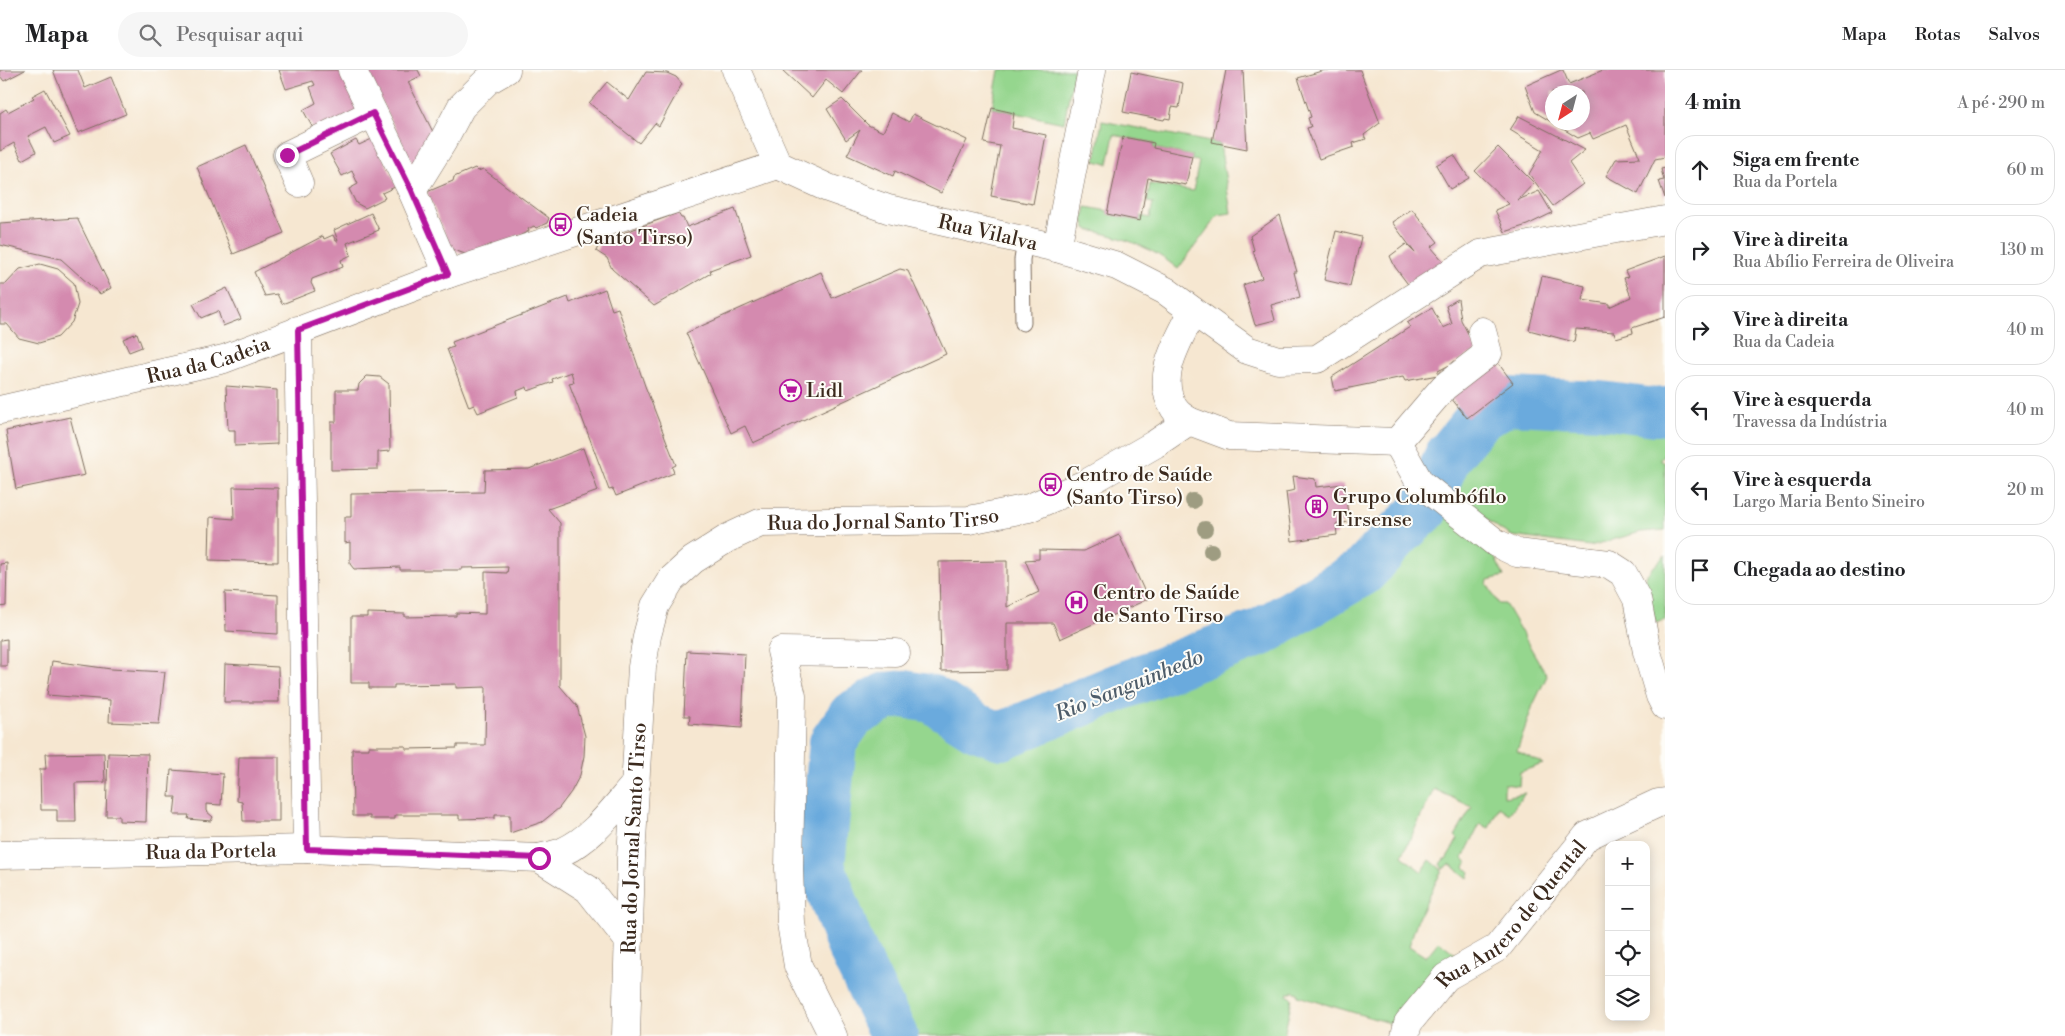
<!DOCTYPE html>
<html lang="pt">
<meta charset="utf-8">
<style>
body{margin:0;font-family:"Libre Bodoni",serif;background:#f6f6f6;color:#202124}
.controls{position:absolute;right:15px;bottom:15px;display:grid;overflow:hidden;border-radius:10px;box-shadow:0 2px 12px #0003}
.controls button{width:45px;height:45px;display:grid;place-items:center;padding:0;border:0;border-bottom:1px solid #e0e0e0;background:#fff;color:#202124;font:25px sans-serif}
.compass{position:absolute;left:1545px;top:15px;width:45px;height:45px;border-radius:50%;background:#fff;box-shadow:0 2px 12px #0003;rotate:216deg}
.stop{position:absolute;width:15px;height:15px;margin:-11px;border:4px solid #b5179e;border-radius:50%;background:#fff}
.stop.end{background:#b5179e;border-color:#fff;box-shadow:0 1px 5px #0008}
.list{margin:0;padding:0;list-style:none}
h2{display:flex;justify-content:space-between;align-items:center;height:65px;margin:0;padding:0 20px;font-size:21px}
h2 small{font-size:16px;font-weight:400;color:#757577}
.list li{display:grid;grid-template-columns:32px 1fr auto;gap:15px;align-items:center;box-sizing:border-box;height:70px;margin:0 10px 10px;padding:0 10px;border:1px solid #e0e0e0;border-radius:20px}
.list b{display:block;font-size:19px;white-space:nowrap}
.list p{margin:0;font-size:16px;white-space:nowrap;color:#757577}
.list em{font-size:16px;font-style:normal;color:#757577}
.icon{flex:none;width:28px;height:28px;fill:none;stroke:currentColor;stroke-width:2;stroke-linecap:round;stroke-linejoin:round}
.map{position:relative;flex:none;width:1665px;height:966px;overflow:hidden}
header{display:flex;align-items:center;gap:30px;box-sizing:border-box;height:70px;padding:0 25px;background:#fff;border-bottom:1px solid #e0e0e0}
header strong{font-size:24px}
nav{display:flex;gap:28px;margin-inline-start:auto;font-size:18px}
.search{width:350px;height:45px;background:#f6f6f6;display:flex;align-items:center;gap:12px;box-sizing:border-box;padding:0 18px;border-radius:28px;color:#757577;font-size:19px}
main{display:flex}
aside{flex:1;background:#fff}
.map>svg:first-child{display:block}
</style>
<header>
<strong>Mapa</strong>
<div class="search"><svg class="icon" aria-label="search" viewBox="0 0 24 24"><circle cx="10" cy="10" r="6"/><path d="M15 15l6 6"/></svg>Pesquisar aqui</div>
<nav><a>Mapa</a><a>Rotas</a><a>Salvos</a></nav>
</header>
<main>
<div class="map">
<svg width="1665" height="966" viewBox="0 0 1665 966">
<rect width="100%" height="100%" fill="#fdfcf7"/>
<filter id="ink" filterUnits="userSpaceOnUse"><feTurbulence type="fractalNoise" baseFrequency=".02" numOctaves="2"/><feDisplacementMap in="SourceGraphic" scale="10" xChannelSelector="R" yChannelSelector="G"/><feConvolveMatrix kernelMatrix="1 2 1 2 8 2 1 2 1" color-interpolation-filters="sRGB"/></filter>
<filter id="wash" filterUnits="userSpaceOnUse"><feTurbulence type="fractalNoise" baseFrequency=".0096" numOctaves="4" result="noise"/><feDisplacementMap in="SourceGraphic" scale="20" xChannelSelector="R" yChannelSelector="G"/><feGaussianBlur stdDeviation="1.12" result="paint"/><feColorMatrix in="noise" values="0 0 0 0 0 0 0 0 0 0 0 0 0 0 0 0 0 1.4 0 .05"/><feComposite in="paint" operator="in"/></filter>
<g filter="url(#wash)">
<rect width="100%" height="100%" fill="#f6e7d1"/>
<g fill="#95d68e" stroke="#688056">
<path d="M 999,0 L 1074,0 L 1064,53 L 992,38 Z"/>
<path d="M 1102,51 L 1220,74 L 1231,143 L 1218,145 L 1178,199 C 1152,177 1122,167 1089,160 L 1086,158 L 1083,150 L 1086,137 L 1108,141 L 1108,144 L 1140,151 L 1141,146 L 1150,148 L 1153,133 L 1147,132 L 1150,114 L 1193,121 L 1199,91 L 1191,90 L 1192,86 L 1153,78 L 1154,73 L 1114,65 L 1108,94 L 1095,91 Z"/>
<path d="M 1511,337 L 1597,340 L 1651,347 L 1665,346 L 1665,382 L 1660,390 L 1665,393 L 1665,460 L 1641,462 L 1590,476 L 1512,466 L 1501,460 L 1441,413 L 1452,389 L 1481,355 Z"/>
<path d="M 1433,435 L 1493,484 L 1504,506 L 1488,510 L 1487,514 L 1499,534 L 1505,534 L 1547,606 L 1533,635 L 1517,681 L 1543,694 L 1520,702 L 1519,716 L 1504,714 L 1504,727 L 1525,723 L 1509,744 L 1499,737 L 1489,758 L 1480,754 L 1463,788 L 1467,793 L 1465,797 L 1470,802 L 1468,808 L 1450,794 L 1443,799 L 1440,794 L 1444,789 L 1446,789 L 1458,769 L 1455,766 L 1472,737 L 1434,719 L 1402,786 L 1422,802 L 1430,790 L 1442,800 L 1418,848 L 1409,876 L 1426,887 L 1439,871 L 1459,887 L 1412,923 L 1399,956 L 1298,926 L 1298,923 L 1293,921 L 1292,923 L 1288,923 L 1287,925 L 1292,928 L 1284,966 L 901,966 L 858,874 L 827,793 L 836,687 L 850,655 L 881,635 L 901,629 L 928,634 L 972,662 L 1001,674 L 1264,567 L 1368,505 L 1427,445 Z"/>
<path d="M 1665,485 L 1665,550 L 1656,553 L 1644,518 L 1647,504 Z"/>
</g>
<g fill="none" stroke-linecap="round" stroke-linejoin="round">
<path stroke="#6aaadd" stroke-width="48" d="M 894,966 L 850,875 L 821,796 L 833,672 L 852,645 L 886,626 L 904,624 L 932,629 L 976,657 L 1001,666 L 1114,619 L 1261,562 L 1364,501 L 1397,465 L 1424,440 L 1448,386 L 1479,348 L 1508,331 L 1601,335 L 1655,342 L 1665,341"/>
</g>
<g id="blocks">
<g fill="#d48aaf" fill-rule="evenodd">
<path d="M 0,0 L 25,0 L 4,11 L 0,6 Z"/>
<path d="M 53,0 L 78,0 L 85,18 L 111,7 L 126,44 L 78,63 Z"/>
<path d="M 279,0 L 339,0 L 362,42 L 315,62 L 303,40 L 316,33 L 310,17 L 315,15 L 313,11 L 286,19 Z"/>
<path d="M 366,0 L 418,0 L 421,6 L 408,12 L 436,68 L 415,99 Z"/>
<path d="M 782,0 L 862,0 L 843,24 L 826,10 L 812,28 Z"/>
<path d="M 1226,0 L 1243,0 L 1247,79 L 1212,72 Z"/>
<path d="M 1325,0 L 1360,0 L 1380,53 L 1364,65 L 1366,69 L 1353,73 L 1354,77 L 1319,89 L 1307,58 L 1311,57 L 1308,48 L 1311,47 L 1298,8 Z"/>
<path d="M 1561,0 L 1563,0 L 1569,14 L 1603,0 L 1665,0 L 1665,87 L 1655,89 L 1638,124 L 1606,106 L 1616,89 L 1640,88 L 1626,55 L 1593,69 L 1590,63 L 1578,68 L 1535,42 L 1525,16 ZM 1552,22 L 1582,22 L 1582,52 L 1552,52 Z"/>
<path d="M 646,2 L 667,3 L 676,7 L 682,14 L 659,56 L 655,53 L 639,73 L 589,33 L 607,12 L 629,30 Z"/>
<path d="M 1131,2 L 1183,13 L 1179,38 L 1172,37 L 1170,49 L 1165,48 L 1164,50 L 1123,42 Z"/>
<path d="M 45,19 L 70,66 L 54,73 L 46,57 L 28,66 L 36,82 L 22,90 L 14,73 L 0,81 L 0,43 L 6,39 L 8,42 L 34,28 L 32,26 Z"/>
<path d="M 842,29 L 868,55 L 883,62 L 892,43 L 909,52 L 913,44 L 967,70 L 941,123 L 895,101 L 893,106 L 847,85 L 860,60 L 846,70 L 827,39 Z"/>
<path d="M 992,38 L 1014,43 L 1012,58 L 1046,65 L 1033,134 L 991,126 L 1000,76 L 984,73 Z"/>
<path d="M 1519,46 L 1585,80 L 1569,93 L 1583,114 L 1553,136 L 1529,104 L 1543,80 L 1510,60 Z"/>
<path d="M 1123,67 L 1154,73 L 1153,78 L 1192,86 L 1186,115 L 1148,108 L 1140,151 L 1107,144 Z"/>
<path d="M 374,68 L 397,116 L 382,123 L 385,128 L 365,138 L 356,133 L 349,119 L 358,114 L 352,101 L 342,106 L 330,84 L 356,70 L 359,75 Z"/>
<path d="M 246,75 L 284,163 L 233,184 L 197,97 Z"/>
<path d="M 1498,77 L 1534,113 L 1518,130 L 1539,121 L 1552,143 L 1527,155 L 1505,162 L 1495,140 L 1509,134 L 1475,101 Z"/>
<path d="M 1454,85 L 1469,108 L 1450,119 L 1436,95 Z"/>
<path d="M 475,98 L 478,101 L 483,99 L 549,148 L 547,153 L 536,158 L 534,156 L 528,159 L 529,161 L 517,167 L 514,166 L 514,169 L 494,177 L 492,174 L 468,185 L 451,179 L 427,122 L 453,111 L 454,107 Z"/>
<path d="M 1665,98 L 1665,128 L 1659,111 L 1664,110 L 1661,99 Z"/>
<path d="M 735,139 L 751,185 L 710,200 L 711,203 L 654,236 L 612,199 L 607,188 L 596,181 L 601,171 L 678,143 L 681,148 L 683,148 L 687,157 Z"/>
<path d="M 1412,139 L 1438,172 L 1431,177 L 1444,192 L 1410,217 L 1395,197 L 1390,186 L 1406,174 L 1415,183 L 1392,152 Z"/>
<path d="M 371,143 L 379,160 L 347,173 L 351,185 L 341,190 L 343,197 L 312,209 L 311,213 L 315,221 L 282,234 L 277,224 L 265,226 L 254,202 L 323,166 L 324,169 L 333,165 L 336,171 L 338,171 L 334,160 Z"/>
<path d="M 1280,145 L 1297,202 L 1294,202 L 1300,227 L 1271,235 L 1275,250 L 1255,255 L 1243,215 L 1262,208 L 1253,181 L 1254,180 L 1250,166 Z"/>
<path d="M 77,148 L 111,218 L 100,224 L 61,189 L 0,175 L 0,153 Z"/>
<path d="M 1336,161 L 1361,167 L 1350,216 L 1324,210 Z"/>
<path d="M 1665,186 L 1665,247 L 1632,258 L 1633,263 L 1616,268 L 1614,262 L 1576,259 L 1574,272 L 1529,260 L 1542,206 L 1585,216 L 1582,230 L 1609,234 L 1609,237 L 1631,227 L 1624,208 L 1628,207 L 1625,201 Z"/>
<path d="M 40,194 L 58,199 L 74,213 L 78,234 L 72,252 L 58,267 L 39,273 L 19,268 L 7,254 L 0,254 L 0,214 L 6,214 L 20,199 Z"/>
<path d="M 900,199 L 908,201 L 946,284 L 753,373 L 745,356 L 731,363 L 686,263 L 821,202 L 832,228 Z"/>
<path d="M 227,218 L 241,249 L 223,256 L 218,241 L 201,248 L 193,234 Z"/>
<path d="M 605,219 L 612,240 L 618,238 L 645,316 L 676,395 L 672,397 L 674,403 L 616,426 L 613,419 L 609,420 L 569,313 L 574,312 L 571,302 L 552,309 L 553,312 L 528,321 L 527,317 L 517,321 L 518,327 L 478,343 L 474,335 L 469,337 L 447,279 L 454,277 L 452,272 L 568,227 L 570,233 Z"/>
<path d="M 1458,229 L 1461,250 L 1477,281 L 1438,301 L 1438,305 L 1405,311 L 1403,307 L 1335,321 L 1332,307 L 1410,257 L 1407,253 L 1432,238 L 1443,258 L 1452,254 L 1446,236 Z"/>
<path d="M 137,263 L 142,277 L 129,282 L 123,269 Z"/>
<path d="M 1498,293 L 1513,313 L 1467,348 L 1451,328 Z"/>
<path d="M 367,306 L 380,307 L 389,314 L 390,381 L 378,382 L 378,399 L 331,400 L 331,352 L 336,352 L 336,320 L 358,320 L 359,314 Z"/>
<path d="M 226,316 L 277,320 L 277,374 L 235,376 L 235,360 L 228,360 Z"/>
<path d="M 70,347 L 85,405 L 16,419 L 6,361 Z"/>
<path d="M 583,378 L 598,421 L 548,439 L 560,453 L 560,616 L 577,636 L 585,666 L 584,686 L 580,705 L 571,722 L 559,738 L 542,752 L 510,763 L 510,745 L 495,745 L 495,748 L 459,749 L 459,745 L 395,745 L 395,749 L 370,749 L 370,746 L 353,746 L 352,679 L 369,679 L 369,676 L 406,676 L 406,679 L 457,678 L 457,675 L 485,675 L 486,617 L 456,618 L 456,614 L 394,615 L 394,618 L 369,618 L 369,613 L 351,613 L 351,547 L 367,547 L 367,543 L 405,544 L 405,547 L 456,546 L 456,543 L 485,544 L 485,502 L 507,503 L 508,497 L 462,498 L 462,500 L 400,500 L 400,497 L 354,499 L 350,494 L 350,472 L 345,473 L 345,447 L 351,447 L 351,424 L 484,422 L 485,400 L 529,399 Z"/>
<path d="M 1293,406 L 1315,409 L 1316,417 L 1344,414 L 1349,452 L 1336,454 L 1337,465 L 1292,471 L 1286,422 L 1295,420 Z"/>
<path d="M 233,417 L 278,418 L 278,492 L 209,490 L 210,447 L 234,449 Z"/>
<path d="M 1119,465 L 1148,529 L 1060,569 L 1053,553 L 1007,553 L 1007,600 L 941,601 L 939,492 L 1007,491 L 1007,537 L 1039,522 L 1025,490 L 1039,489 L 1039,480 L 1084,481 Z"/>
<path d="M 7,493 L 6,536 L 0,537 L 0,494 Z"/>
<path d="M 225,522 L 278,525 L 278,564 L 226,561 Z"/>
<path d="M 7,569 L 7,596 L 0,596 L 0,570 Z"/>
<path d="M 687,581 L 745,584 L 742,658 L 689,654 L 690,646 L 684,646 Z"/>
<path d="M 52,591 L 111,599 L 165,602 L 159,654 L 109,652 L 110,630 L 47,625 Z"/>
<path d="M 225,594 L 278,597 L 279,632 L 224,632 Z"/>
<path d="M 104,683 L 105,712 L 75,713 L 76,752 L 57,752 L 57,740 L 41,740 L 40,699 L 46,699 L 45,684 Z"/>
<path d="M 108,683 L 148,684 L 146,752 L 119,751 L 119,746 L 106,746 Z"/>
<path d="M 239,687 L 279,687 L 279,751 L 243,751 L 242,732 L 237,731 Z"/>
<path d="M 171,700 L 223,704 L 221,735 L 206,734 L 206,741 L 213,747 L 211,751 L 188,749 L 189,745 L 174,745 L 176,727 L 169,727 Z"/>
</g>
</g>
</g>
<g filter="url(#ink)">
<use href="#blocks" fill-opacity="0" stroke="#7c6c5d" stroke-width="1"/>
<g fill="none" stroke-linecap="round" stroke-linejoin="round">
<defs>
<path id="service" d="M 1023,253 L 1022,190 L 1025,170"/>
<g id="minor">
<path d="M 352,0 L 412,121 L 448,204"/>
<path d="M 299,113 L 287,85 L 373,43"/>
<path d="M 412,121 L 443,71 L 461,37 L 487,11 L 506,0"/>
<path d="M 1057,178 L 1092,0"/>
<path d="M 1193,241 L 1247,280 L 1278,290 L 1317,289 L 1480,184 L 1665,150"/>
<path d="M 298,260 L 307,779"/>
<path d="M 1189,351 L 1229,366 L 1397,372"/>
<path d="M 1397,372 L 1420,413 L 1496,473 L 1517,483 L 1609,494 L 1623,503 L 1637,529 L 1647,582 L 1660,626 L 1665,636"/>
<path d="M 1397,372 L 1444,317 L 1488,283 L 1482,261"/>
<path d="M 833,966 L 798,896 L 791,853 L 789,799 L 792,626 L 781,581 L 896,583"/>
<path id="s1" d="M 1405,966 L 1408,953 L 1446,907 L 1497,878 L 1587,766 L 1658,733 L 1665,732"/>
</g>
<g id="tertiary">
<path d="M 736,0 L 778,95"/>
<path id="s2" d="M 0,340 L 224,289 L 448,204 L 778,95"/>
<path id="s3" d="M 0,785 L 307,779 L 539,788 L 588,819 L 629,871"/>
<path d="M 539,788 C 546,786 554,785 562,782 C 594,768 614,738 636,713"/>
<path id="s4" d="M 626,966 L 631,788 L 642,597 L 647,566 L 655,536 L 671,510 L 693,490 L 728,468 L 760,453 L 969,450 L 1029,438 L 1087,413 L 1155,374 L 1189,351 C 1184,348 1177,343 1174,338 C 1154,307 1179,270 1193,241 L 1166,221 L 1117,196 L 1057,178 L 888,139 L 828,118 L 778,95"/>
</g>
</defs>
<use href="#service" stroke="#7c6c5d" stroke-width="17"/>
<use href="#minor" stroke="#7c6c5d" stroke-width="29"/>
<use href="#tertiary" stroke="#7c6c5d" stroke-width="29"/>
<use href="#service" stroke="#fff" stroke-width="15"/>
<use href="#minor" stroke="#fff" stroke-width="28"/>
<use href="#tertiary" stroke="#fff" stroke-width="28"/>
</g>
<g fill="#9e9c81">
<circle cx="1193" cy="431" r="8"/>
<circle cx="1205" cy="459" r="8"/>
<circle cx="1211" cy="481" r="8"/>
</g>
</g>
<g fill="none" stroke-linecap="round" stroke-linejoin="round" filter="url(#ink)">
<path stroke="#b5179e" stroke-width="6" d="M 287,85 L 373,43 L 412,121 L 448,204 L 298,260 L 307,779 L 539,788"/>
</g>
<defs>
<symbol id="bus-ring" viewBox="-11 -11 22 22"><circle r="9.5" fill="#fdfcf7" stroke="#b5179e" stroke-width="1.5"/><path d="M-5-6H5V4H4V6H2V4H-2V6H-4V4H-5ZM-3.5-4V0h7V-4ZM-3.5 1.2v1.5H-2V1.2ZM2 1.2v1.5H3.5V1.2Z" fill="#b5179e"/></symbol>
<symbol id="supermarket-ring" viewBox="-11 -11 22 22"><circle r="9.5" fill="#fdfcf7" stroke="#b5179e" stroke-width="1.5"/><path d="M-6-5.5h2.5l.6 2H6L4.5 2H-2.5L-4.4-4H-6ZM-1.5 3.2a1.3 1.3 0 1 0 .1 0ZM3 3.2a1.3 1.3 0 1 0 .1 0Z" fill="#b5179e"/></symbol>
<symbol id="building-ring" viewBox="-11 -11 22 22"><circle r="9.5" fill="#fdfcf7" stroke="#b5179e" stroke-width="1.5"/><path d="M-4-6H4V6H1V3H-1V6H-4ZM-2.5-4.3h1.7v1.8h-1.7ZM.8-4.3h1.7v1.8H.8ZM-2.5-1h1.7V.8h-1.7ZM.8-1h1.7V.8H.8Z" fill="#b5179e"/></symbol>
<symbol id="hospital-ring" viewBox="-11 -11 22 22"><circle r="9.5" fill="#fdfcf7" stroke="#b5179e" stroke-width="1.5"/><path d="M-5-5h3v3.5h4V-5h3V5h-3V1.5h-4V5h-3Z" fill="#b5179e"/></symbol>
</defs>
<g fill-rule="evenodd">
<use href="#bus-ring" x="548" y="142" width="25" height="25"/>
<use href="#supermarket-ring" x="778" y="308" width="25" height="25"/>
<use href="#bus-ring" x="1038" y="402" width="25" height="25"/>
<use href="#building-ring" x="1304" y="424" width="25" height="25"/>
<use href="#hospital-ring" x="1064" y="520" width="25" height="25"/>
</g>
<g text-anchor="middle" stroke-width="4" stroke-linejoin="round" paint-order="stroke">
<g font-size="20" fill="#3b2a1e" stroke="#fdfcf7" text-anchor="start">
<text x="576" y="151">Cadeia<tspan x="576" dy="23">(Santo Tirso)</tspan></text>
<text x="806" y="327">Lidl</text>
<text x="1066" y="411">Centro de Saúde<tspan x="1066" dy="23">(Santo Tirso)</tspan></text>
<text x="1333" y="433">Grupo Columbófilo<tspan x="1333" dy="23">Tirsense</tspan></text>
<text x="1093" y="529">Centro de Saúde<tspan x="1093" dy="23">de Santo Tirso</tspan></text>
</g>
<g font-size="20" fill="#3b2a1e" stroke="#fdfcf7">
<text transform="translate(988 162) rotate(13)" y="7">Rua Vilalva</text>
<text dy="7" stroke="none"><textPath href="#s2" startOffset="214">Rua da Cadeia</textPath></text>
<text dy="7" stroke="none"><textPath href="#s4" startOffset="692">Rua do Jornal Santo Tirso</textPath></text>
<text dy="7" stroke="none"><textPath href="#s4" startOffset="198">Rua do Jornal Santo Tirso</textPath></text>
<text dy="7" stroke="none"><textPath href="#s3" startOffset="211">Rua da Portela</textPath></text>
<text dy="7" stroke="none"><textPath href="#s1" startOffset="165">Rua Antero de Quental</textPath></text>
</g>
<g font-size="21" font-style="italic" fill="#4e5d6a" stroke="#fdfcf7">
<text transform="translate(1129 615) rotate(-22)" y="7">Rio Sanguinhedo</text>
</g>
</g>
</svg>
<div class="controls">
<button>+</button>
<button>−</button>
<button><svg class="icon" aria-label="locate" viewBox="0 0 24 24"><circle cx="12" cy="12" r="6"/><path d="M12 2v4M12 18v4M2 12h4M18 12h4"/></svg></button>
<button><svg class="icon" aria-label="layers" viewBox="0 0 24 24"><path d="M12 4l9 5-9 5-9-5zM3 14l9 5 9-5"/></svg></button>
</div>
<svg class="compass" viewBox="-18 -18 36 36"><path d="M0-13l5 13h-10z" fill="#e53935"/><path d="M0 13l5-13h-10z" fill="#757577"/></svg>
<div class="stop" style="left:539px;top:788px"></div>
<div class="stop end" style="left:287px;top:85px"></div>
</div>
<aside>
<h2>4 min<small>A pé · 290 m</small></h2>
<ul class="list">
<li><svg class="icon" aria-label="ahead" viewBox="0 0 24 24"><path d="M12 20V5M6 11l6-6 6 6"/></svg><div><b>Siga em frente</b><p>Rua da Portela</p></div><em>60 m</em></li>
<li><svg class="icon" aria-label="right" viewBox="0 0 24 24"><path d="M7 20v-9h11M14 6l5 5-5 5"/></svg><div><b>Vire à direita</b><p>Rua Abílio Ferreira de Oliveira</p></div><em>130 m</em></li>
<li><svg class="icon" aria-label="right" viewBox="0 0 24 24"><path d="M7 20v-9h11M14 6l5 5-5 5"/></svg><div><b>Vire à direita</b><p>Rua da Cadeia</p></div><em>40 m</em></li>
<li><svg class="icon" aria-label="left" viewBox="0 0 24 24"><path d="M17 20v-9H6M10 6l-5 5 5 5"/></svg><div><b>Vire à esquerda</b><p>Travessa da Indústria</p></div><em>40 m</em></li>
<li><svg class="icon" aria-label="left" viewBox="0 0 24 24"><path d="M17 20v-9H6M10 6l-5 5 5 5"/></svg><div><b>Vire à esquerda</b><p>Largo Maria Bento Sineiro</p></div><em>20 m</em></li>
<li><svg class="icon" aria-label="arrive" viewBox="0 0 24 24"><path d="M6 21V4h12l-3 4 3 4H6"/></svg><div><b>Chegada ao destino</b></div></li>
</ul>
</aside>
</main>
